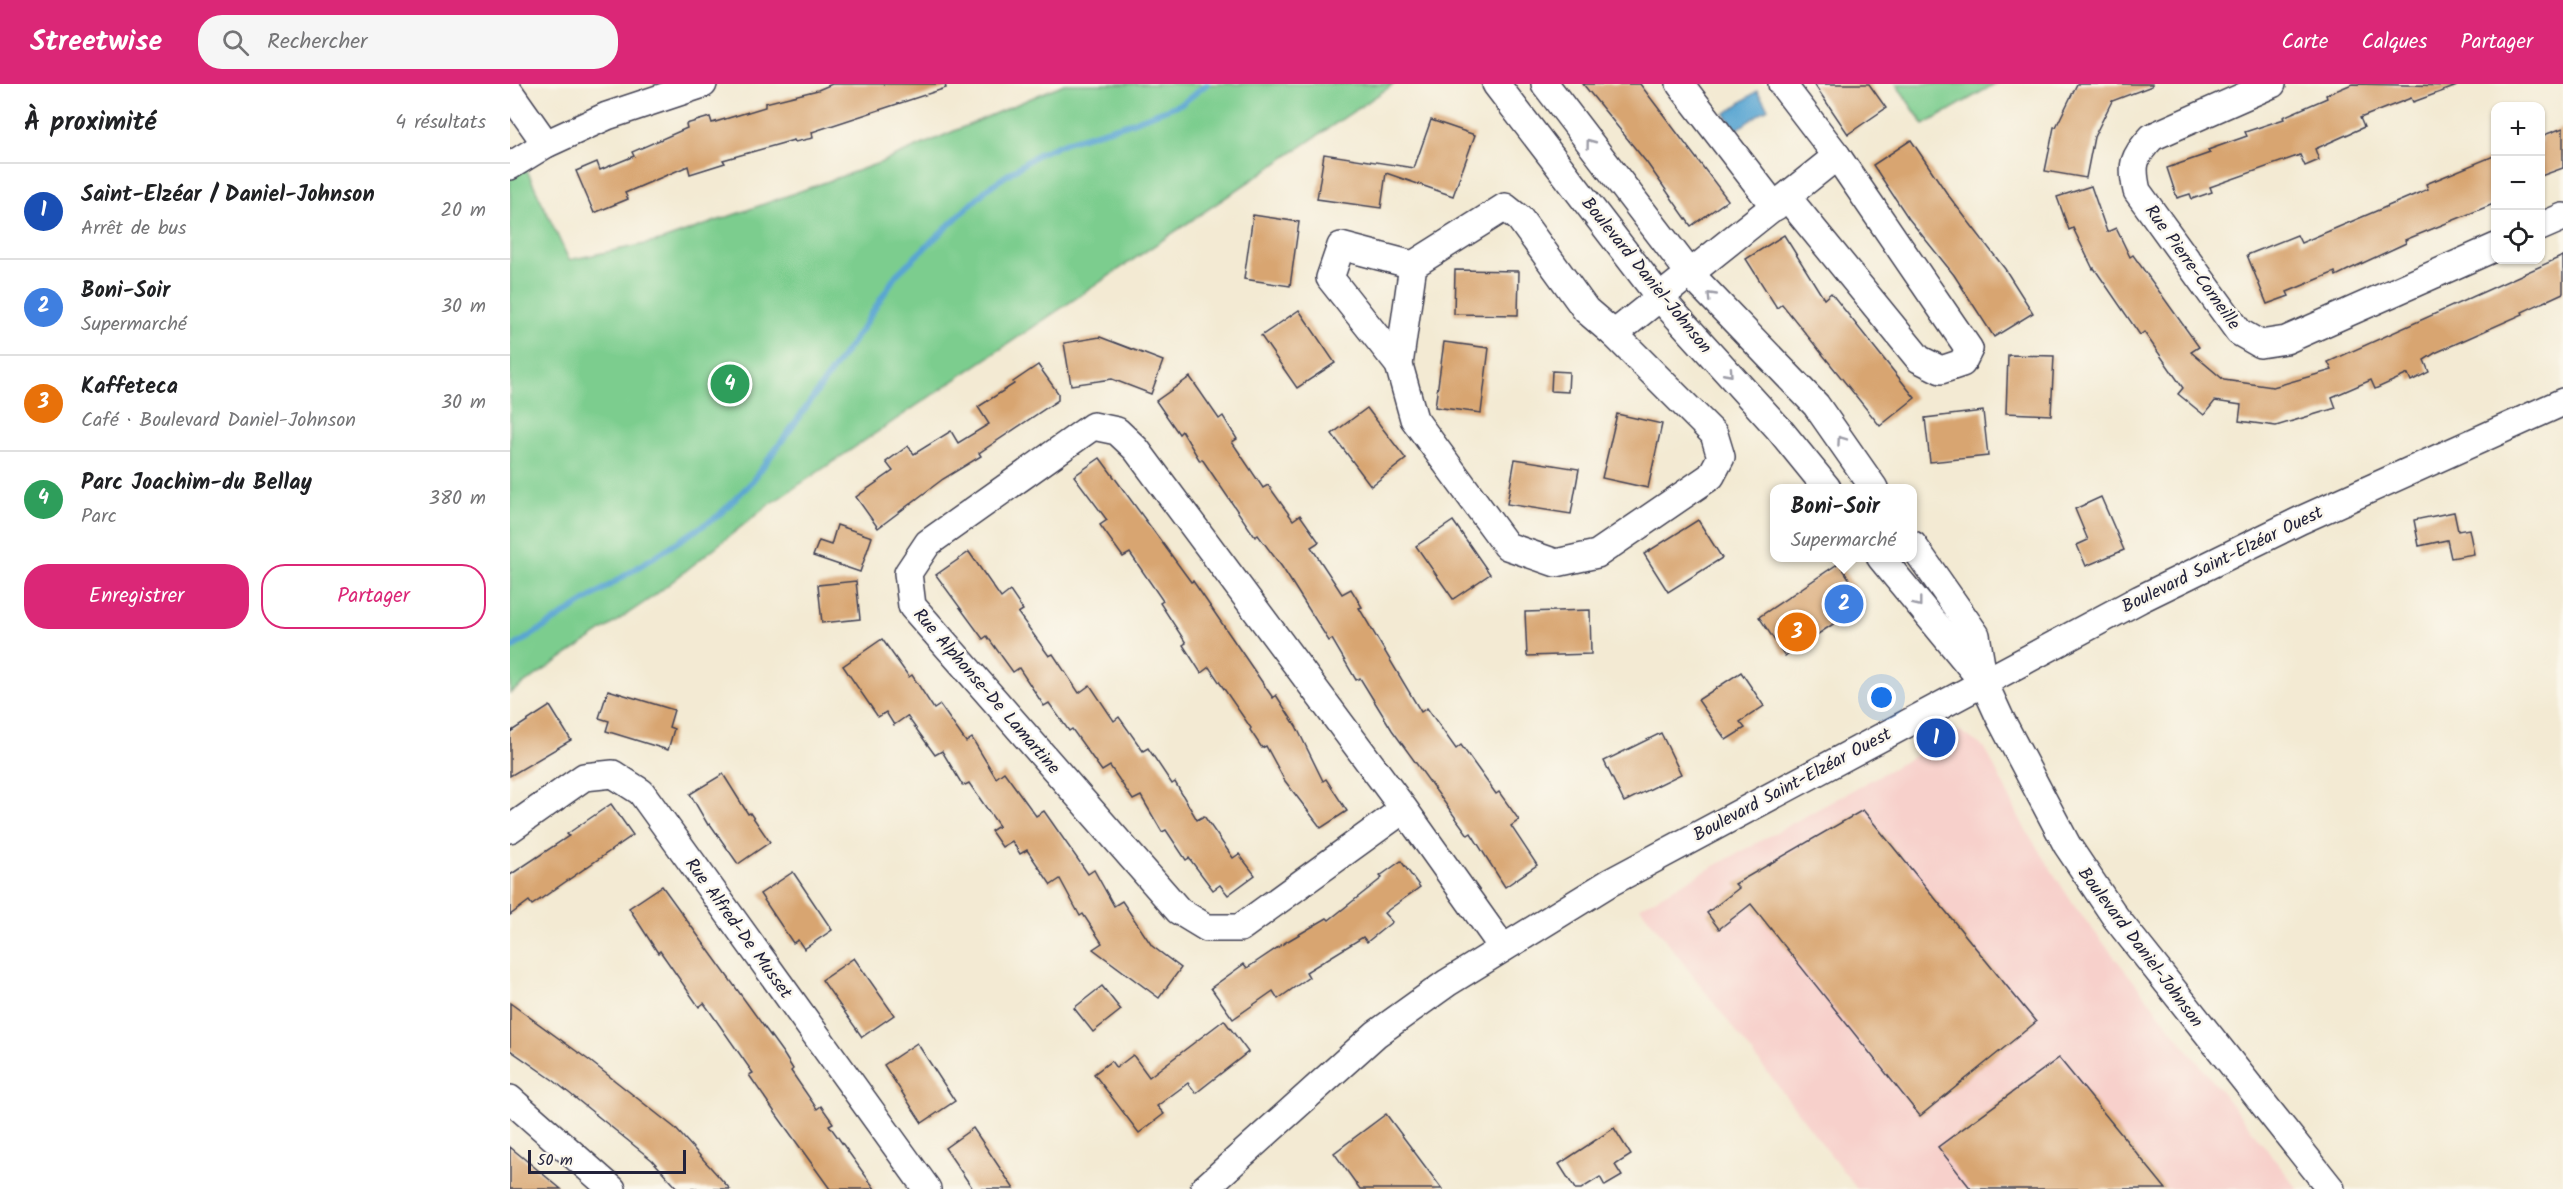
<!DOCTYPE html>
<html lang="fr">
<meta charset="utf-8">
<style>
body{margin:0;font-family:Kalam,sans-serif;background:#f6f6f6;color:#202124}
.controls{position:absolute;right:18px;top:18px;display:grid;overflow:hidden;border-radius:12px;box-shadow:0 2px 4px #0004}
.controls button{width:54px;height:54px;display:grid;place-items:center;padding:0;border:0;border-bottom:2px solid #e0e0e0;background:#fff;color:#202124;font:30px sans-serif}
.scale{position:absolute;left:18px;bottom:15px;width:158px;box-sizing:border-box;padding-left:6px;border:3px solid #22223b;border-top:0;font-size:16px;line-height:21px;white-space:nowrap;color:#22223b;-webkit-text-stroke:4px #fbf7ec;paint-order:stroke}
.you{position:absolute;left:1372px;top:614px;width:21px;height:21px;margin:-15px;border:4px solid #fff;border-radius:50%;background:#1a73e8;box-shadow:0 0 0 9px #1a73e833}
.badge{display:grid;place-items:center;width:39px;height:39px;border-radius:50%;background:#db2777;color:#fff;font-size:20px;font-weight:700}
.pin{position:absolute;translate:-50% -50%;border:3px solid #fff;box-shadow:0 2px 6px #0006}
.popup{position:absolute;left:1260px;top:400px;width:147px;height:78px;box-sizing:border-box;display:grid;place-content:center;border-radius:12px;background:#fff;filter:drop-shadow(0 2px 4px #0005);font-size:20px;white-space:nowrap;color:#757577}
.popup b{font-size:22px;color:#202124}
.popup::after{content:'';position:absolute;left:50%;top:100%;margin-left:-12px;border:12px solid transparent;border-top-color:#fff}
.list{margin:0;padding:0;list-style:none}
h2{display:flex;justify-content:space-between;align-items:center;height:78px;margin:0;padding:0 24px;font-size:26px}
h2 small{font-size:20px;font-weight:400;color:#757577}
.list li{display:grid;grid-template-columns:39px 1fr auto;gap:18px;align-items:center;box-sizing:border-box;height:96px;padding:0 24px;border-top:2px solid #e0e0e0}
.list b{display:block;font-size:22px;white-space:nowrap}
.list p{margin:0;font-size:20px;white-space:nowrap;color:#757577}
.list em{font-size:20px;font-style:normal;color:#757577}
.actions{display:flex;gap:12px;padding:18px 24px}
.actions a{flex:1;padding:14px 0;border:2px solid #db2777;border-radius:24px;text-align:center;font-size:21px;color:#db2777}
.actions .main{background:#db2777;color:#fff}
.icon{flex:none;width:33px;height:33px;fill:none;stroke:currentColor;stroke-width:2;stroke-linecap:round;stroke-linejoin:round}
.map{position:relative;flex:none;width:2053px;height:1105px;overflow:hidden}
header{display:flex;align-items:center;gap:36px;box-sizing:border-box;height:84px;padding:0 30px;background:#db2777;color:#fff}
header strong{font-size:28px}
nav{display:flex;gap:33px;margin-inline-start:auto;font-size:21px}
.search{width:420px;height:54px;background:#f6f6f6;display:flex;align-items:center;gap:15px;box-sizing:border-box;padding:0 21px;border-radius:24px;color:#757577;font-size:22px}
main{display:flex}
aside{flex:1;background:#fff}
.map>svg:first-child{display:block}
</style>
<header>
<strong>Streetwise</strong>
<div class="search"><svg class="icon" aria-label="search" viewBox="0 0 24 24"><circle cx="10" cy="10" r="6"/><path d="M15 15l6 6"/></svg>Rechercher</div>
<nav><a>Carte</a><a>Calques</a><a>Partager</a></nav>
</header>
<main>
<aside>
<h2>À proximité<small>4 résultats</small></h2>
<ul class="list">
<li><span class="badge" style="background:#1a4fb4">1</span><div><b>Saint-Elzéar / Daniel-Johnson</b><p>Arrêt de bus</p></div><em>20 m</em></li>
<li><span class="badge" style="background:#3f7fe0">2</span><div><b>Boni-Soir</b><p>Supermarché</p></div><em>30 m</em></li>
<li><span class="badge" style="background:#e8710a">3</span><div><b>Kaffeteca</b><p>Café · Boulevard Daniel-Johnson</p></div><em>30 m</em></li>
<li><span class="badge" style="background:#2e9e5b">4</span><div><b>Parc Joachim-du Bellay</b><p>Parc</p></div><em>380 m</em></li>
</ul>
<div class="actions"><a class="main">Enregistrer</a><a>Partager</a></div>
</aside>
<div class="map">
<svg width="2053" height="1105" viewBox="0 0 2053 1105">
<rect width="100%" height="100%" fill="#fbf7ec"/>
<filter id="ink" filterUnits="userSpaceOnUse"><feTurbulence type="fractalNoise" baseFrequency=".0167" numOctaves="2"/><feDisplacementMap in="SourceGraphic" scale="12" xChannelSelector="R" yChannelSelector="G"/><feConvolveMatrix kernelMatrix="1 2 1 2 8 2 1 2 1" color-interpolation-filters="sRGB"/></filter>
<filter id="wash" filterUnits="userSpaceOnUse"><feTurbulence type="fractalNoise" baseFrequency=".008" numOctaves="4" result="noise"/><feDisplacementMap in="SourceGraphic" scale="24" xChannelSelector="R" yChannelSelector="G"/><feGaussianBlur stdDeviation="1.35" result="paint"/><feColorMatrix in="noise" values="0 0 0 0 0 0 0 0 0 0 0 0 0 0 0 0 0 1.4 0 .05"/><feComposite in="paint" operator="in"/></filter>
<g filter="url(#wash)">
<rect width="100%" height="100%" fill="#f3ead3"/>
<path fill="#f7d0cb" d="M 1450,647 L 1475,664 L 1514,743 L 1565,823 L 1788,1105 L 1347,1105 L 1130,823 Z"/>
<g fill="#7ccd8e" stroke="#4f7864" stroke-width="1.5">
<path d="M 554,0 L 884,0 L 256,423 L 144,512 L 0,609 L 0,82 L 12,76 L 59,176 L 150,157 L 372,78 Z"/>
<path d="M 1386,0 L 1485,0 L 1414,41 Z"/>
</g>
<path fill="#59a5d2" stroke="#3e6486" stroke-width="1.5" d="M 1247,7 L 1258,24 L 1226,46 L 1215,30 Z"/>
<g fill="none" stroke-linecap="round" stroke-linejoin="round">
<path stroke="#59a5d2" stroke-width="6" d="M 0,565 L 208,432 L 240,400 L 280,346 L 353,243 L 386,191 L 478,104 L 528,70 L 559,57 L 617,40 L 673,19 L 697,0"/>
</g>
<g id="blocks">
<g fill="#d8a571">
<path d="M 322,0 L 435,0 L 436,4 L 302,48 L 303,54 L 285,58 L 284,56 L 213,76 L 215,79 L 180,90 L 178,82 L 115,109 L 118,115 L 84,129 L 66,87 L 87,78 L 90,86 L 124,72 L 122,68 L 177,44 L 176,40 L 200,33 L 202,39 L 255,23 L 255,19 L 308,6 Z"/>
<path d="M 1073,0 L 1130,0 L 1218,116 L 1181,142 L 1137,79 Z"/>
<path d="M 1304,0 L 1359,0 L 1376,24 L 1338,50 Z"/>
<path d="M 1567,0 L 1642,0 L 1642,2 L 1602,17 L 1584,53 L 1576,94 L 1535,87 L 1544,43 L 1546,43 Z"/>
<path d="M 1842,0 L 1947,2 L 1903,18 L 1901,14 L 1850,34 L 1854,43 L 1805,65 L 1809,76 L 1795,82 L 1790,71 L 1700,103 L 1702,108 L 1682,115 L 1680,110 L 1667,114 L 1657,84 L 1700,69 L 1698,66 L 1737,52 L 1735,48 L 1774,35 L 1773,33 L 1817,14 L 1816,11 Z"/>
<path d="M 921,36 L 965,51 L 943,112 L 876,89 L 871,124 L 807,115 L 814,70 L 904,84 Z"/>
<path d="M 2053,44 L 2053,84 L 2031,92 L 2031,52 Z"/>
<path d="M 1401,56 L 1438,111 L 1495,185 L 1523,229 L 1484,253 L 1444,191 L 1399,135 L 1363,81 Z"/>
<path d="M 1986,71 L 1986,119 L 1895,156 L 1896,159 L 1840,185 L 1826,192 L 1825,188 L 1777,208 L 1779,212 L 1757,220 L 1737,171 L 1787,151 L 1791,159 L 1918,105 L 1916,100 Z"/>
<path d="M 1581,102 L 1597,148 L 1606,144 L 1620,173 L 1623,171 L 1689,263 L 1681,268 L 1714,296 L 1763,303 L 1822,286 L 1818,278 L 2053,172 L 2053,209 L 2012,228 L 2013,230 L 1925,269 L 1914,276 L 1919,288 L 1901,297 L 1898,290 L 1865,305 L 1861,296 L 1822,313 L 1826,324 L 1766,342 L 1729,337 L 1731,321 L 1705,317 L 1694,331 L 1668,310 L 1673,304 L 1634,248 L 1630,251 L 1584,184 L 1583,185 L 1563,144 L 1559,146 L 1547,113 Z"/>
<path d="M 743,131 L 789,138 L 780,202 L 734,195 Z"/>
<path d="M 1274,151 L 1314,215 L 1321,209 L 1405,314 L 1370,342 L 1272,220 L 1267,224 L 1236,175 Z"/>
<path d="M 945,186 L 1009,187 L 1008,231 L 944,230 Z"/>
<path d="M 789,226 L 825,279 L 787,304 L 751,252 Z"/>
<path d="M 590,253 L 653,277 L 641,310 L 602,295 L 561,301 L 554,259 Z"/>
<path d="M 934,258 L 979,264 L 971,329 L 925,323 Z"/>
<path d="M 1498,271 L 1544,272 L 1541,331 L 1496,329 Z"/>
<path d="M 528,281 L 548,309 L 548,316 L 469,369 L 471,372 L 433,395 L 368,444 L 346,413 L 383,387 L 376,378 L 398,362 L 404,370 L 441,347 L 448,359 L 479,340 L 468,323 L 504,300 L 503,298 Z"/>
<path d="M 1042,287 L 1059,288 L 1058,308 L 1041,307 Z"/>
<path d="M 680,293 L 709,335 L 713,332 L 727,355 L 722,358 L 753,404 L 758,401 L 783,436 L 790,431 L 809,458 L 801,463 L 832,510 L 841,505 L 852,523 L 849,524 L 911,628 L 917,624 L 946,665 L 951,661 L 986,710 L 989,708 L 1009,736 L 1001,742 L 1027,781 L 995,803 L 961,749 L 958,751 L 882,646 L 850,594 L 846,596 L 822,555 L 819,557 L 772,483 L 748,451 L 745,453 L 692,375 L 690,377 L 672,347 L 669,350 L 646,317 Z"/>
<path d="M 857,324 L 896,375 L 861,402 L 822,350 Z"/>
<path d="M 1473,327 L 1478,372 L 1420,378 L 1415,334 Z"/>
<path d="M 1107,330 L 1152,340 L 1138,404 L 1092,394 Z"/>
<path d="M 590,374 L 681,498 L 683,497 L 763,614 L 766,611 L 786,642 L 813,697 L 816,695 L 837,727 L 811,744 L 775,697 L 756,662 L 752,664 L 740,646 L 741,644 L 699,583 L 691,589 L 673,561 L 676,559 L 650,519 L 653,517 L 620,469 L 613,473 L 590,441 L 597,436 L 564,392 Z"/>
<path d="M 1005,375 L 1069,385 L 1061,430 L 997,420 Z"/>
<path d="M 1591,413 L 1614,466 L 1576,482 L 1567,461 L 1578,456 L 1565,425 Z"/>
<path d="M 1944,428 L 1948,447 L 1959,445 L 1964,470 L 1941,474 L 1937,456 L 1909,462 L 1904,436 Z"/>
<path d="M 1188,436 L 1212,474 L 1158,508 L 1134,470 Z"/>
<path d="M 943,437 L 980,490 L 943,515 L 906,462 Z"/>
<path d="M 327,441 L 362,453 L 350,488 L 303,472 L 309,457 L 321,461 Z"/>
<path d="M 459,468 L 491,514 L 500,507 L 513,526 L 508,529 L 539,572 L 543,570 L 569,609 L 580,601 L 604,637 L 609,633 L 633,667 L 638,664 L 662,700 L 665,698 L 687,736 L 694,732 L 723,774 L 729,770 L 745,791 L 718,811 L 710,801 L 703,806 L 679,774 L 676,776 L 656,746 L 652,748 L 631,712 L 623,716 L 600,682 L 592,687 L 562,645 L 559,647 L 539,619 L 534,622 L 509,584 L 503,588 L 477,552 L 473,555 L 426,491 Z"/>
<path d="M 1329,479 L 1355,519 L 1275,572 L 1249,533 Z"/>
<path d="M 346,497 L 350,535 L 312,539 L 308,501 Z"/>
<path d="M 1080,526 L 1081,570 L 1017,572 L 1015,528 Z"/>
<path d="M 372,555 L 399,593 L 402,591 L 424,625 L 430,621 L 456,658 L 462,654 L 486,694 L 494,688 L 526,732 L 534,727 L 578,790 L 584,786 L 604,822 L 612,817 L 642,862 L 671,884 L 649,914 L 583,865 L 592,859 L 573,830 L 570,832 L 550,795 L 541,801 L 517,766 L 510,770 L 502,757 L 492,763 L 481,747 L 489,742 L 459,699 L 453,702 L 432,667 L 425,671 L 397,632 L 384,641 L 376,628 L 368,633 L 333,582 Z"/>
<path d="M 1231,588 L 1254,622 L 1230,638 L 1235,644 L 1216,656 L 1188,616 Z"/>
<path d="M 98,606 L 164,626 L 159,643 L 164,645 L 158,666 L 96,647 L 99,637 L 89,634 Z"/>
<path d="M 40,622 L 61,656 L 0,692 L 0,648 Z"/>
<path d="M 1151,649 L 1171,690 L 1114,718 L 1094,677 Z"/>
<path d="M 213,690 L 238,730 L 240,729 L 260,758 L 228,780 L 200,740 L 198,741 L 180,710 Z"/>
<path d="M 101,720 L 123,751 L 22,821 L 19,817 L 0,831 L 0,791 L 59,752 L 57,750 Z"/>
<path d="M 1353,726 L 1526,938 L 1410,1032 L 1241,820 L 1209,845 L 1197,829 L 1229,804 L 1225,800 Z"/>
<path d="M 891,777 L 910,803 L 874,829 L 882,838 L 857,858 L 853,853 L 796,888 L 799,893 L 768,915 L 763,907 L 723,935 L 701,904 L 734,880 L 737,884 L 776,858 L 817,834 L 819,836 L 872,794 L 870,792 Z"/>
<path d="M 283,788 L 322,846 L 294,865 L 288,856 L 283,859 L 250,810 Z"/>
<path d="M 152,802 L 273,969 L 283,985 L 281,987 L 307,1025 L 311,1022 L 323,1039 L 319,1041 L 365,1105 L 320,1105 L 266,1030 L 239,991 L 243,989 L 194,919 L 189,923 L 150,867 L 148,869 L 119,824 Z"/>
<path d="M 344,874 L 384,931 L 352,953 L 312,896 Z"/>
<path d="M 592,902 L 611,926 L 583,948 L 564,924 Z"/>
<path d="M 0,919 L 80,977 L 165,1044 L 220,1105 L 168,1105 L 142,1076 L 43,996 L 0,966 Z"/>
<path d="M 714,936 L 738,968 L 686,1009 L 678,999 L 647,1022 L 654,1030 L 629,1049 L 584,990 L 601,977 L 606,984 L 623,971 L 639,993 Z"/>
<path d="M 407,959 L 445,1017 L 412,1039 L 374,981 Z"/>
<path d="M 1549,974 L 1656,1105 L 1461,1105 L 1428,1063 Z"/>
<path d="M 876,1030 L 932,1105 L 850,1105 L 824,1069 Z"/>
<path d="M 463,1044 L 504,1105 L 463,1105 L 435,1064 Z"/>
<path d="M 1104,1044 L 1121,1071 L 1105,1081 L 1112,1092 L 1095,1102 L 1090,1093 L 1071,1105 L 1065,1105 L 1049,1080 Z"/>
<path d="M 0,1063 L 51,1105 L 0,1105 Z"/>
</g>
</g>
</g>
<g filter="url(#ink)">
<use href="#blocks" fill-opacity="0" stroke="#414052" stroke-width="1.5"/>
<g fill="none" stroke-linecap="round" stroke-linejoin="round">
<defs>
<g id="minor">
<path d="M 986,0 L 1151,215 L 1269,345 L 1317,404"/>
<path d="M 1035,0 L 1181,191 L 1306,321 L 1364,404"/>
<path d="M 1170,0 L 1265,123"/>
<path d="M 1272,0 L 1327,72 L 1459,265 L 1452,279 L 1431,286 L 1409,275 L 1277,113"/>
<path d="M 1762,0 L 1642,53 C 1623,73 1621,81 1627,107 L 1729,248 L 1750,260 L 1776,256 L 1986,163"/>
<path d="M 0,9 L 36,60"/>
<path d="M 0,82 L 36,60 L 97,32 L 193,0"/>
<path d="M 995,123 L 1010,135 L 1076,226 L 1104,250 L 1204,350 L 1211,373 L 1201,392 L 1087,470 L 1046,479 L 997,462 L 904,335 L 889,281 L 903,181 Z"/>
<path d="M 2030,143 L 2053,133"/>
<path d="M 1104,250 L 1327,72"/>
<path d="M 889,281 L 820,194 L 831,162 L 903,181"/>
<path d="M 1403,461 L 1466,551 L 1474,599"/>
<path d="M 1371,474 L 1474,599 L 1490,634 L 1557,761 L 1606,834 L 1821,1105"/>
<path d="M 894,725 L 730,844 L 697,844 L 669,827 L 402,522 L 398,489 L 418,459 L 583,342 L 607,347 L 626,365 L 894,725 L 993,864"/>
<path d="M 0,745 L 74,693 L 103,690 L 131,708 L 417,1105"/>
<path d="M 0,1015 L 102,1105"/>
<path d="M 694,1105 L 866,950 L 937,899 L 1099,799 L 1630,515 L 1791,436 L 2053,318"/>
</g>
</defs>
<use href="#minor" stroke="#414052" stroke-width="30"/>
<use href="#minor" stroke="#fff" stroke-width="27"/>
</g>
<defs><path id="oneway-chevron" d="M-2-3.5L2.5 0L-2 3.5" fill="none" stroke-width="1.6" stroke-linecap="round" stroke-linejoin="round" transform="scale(1.5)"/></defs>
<g stroke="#9c9ca7">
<use href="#oneway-chevron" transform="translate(1080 59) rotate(-127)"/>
<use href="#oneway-chevron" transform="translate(1201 212) rotate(-134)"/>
<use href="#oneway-chevron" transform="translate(1219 289) rotate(48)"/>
<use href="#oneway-chevron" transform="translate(1331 356) rotate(-125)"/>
<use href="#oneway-chevron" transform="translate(1408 519) rotate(52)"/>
</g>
</g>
<g text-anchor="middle" stroke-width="5" stroke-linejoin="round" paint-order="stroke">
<g font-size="18" fill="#22223b" stroke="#fbf7ec">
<text transform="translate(1683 183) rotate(54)" y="6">Rue Pierre-Corneille</text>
<text transform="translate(1137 191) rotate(51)" y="6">Boulevard Daniel-Johnson</text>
<text transform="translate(1712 475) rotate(-26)" y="6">Boulevard Saint-Elzéar Ouest</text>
<text transform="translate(477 607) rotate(49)" y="6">Rue Alphonse-De Lamartine</text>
<text transform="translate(1282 700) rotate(-28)" y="6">Boulevard Saint-Elzéar Ouest</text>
<text transform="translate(229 844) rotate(54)" y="6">Rue Alfred-De Musset</text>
<text transform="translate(1631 863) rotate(53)" y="6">Boulevard Daniel-Johnson</text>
</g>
</g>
</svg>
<div class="controls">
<button>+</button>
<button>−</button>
<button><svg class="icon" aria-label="locate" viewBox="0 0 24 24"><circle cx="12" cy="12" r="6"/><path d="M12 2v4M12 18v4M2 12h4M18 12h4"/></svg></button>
</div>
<div class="scale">50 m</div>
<div class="you"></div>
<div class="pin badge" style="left:1426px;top:654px;background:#1a4fb4">1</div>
<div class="pin badge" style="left:1334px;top:520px;background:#3f7fe0">2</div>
<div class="popup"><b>Boni-Soir</b>Supermarché</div>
<div class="pin badge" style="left:1287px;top:548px;background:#e8710a">3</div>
<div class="pin badge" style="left:220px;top:300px;background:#2e9e5b">4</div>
</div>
</main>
